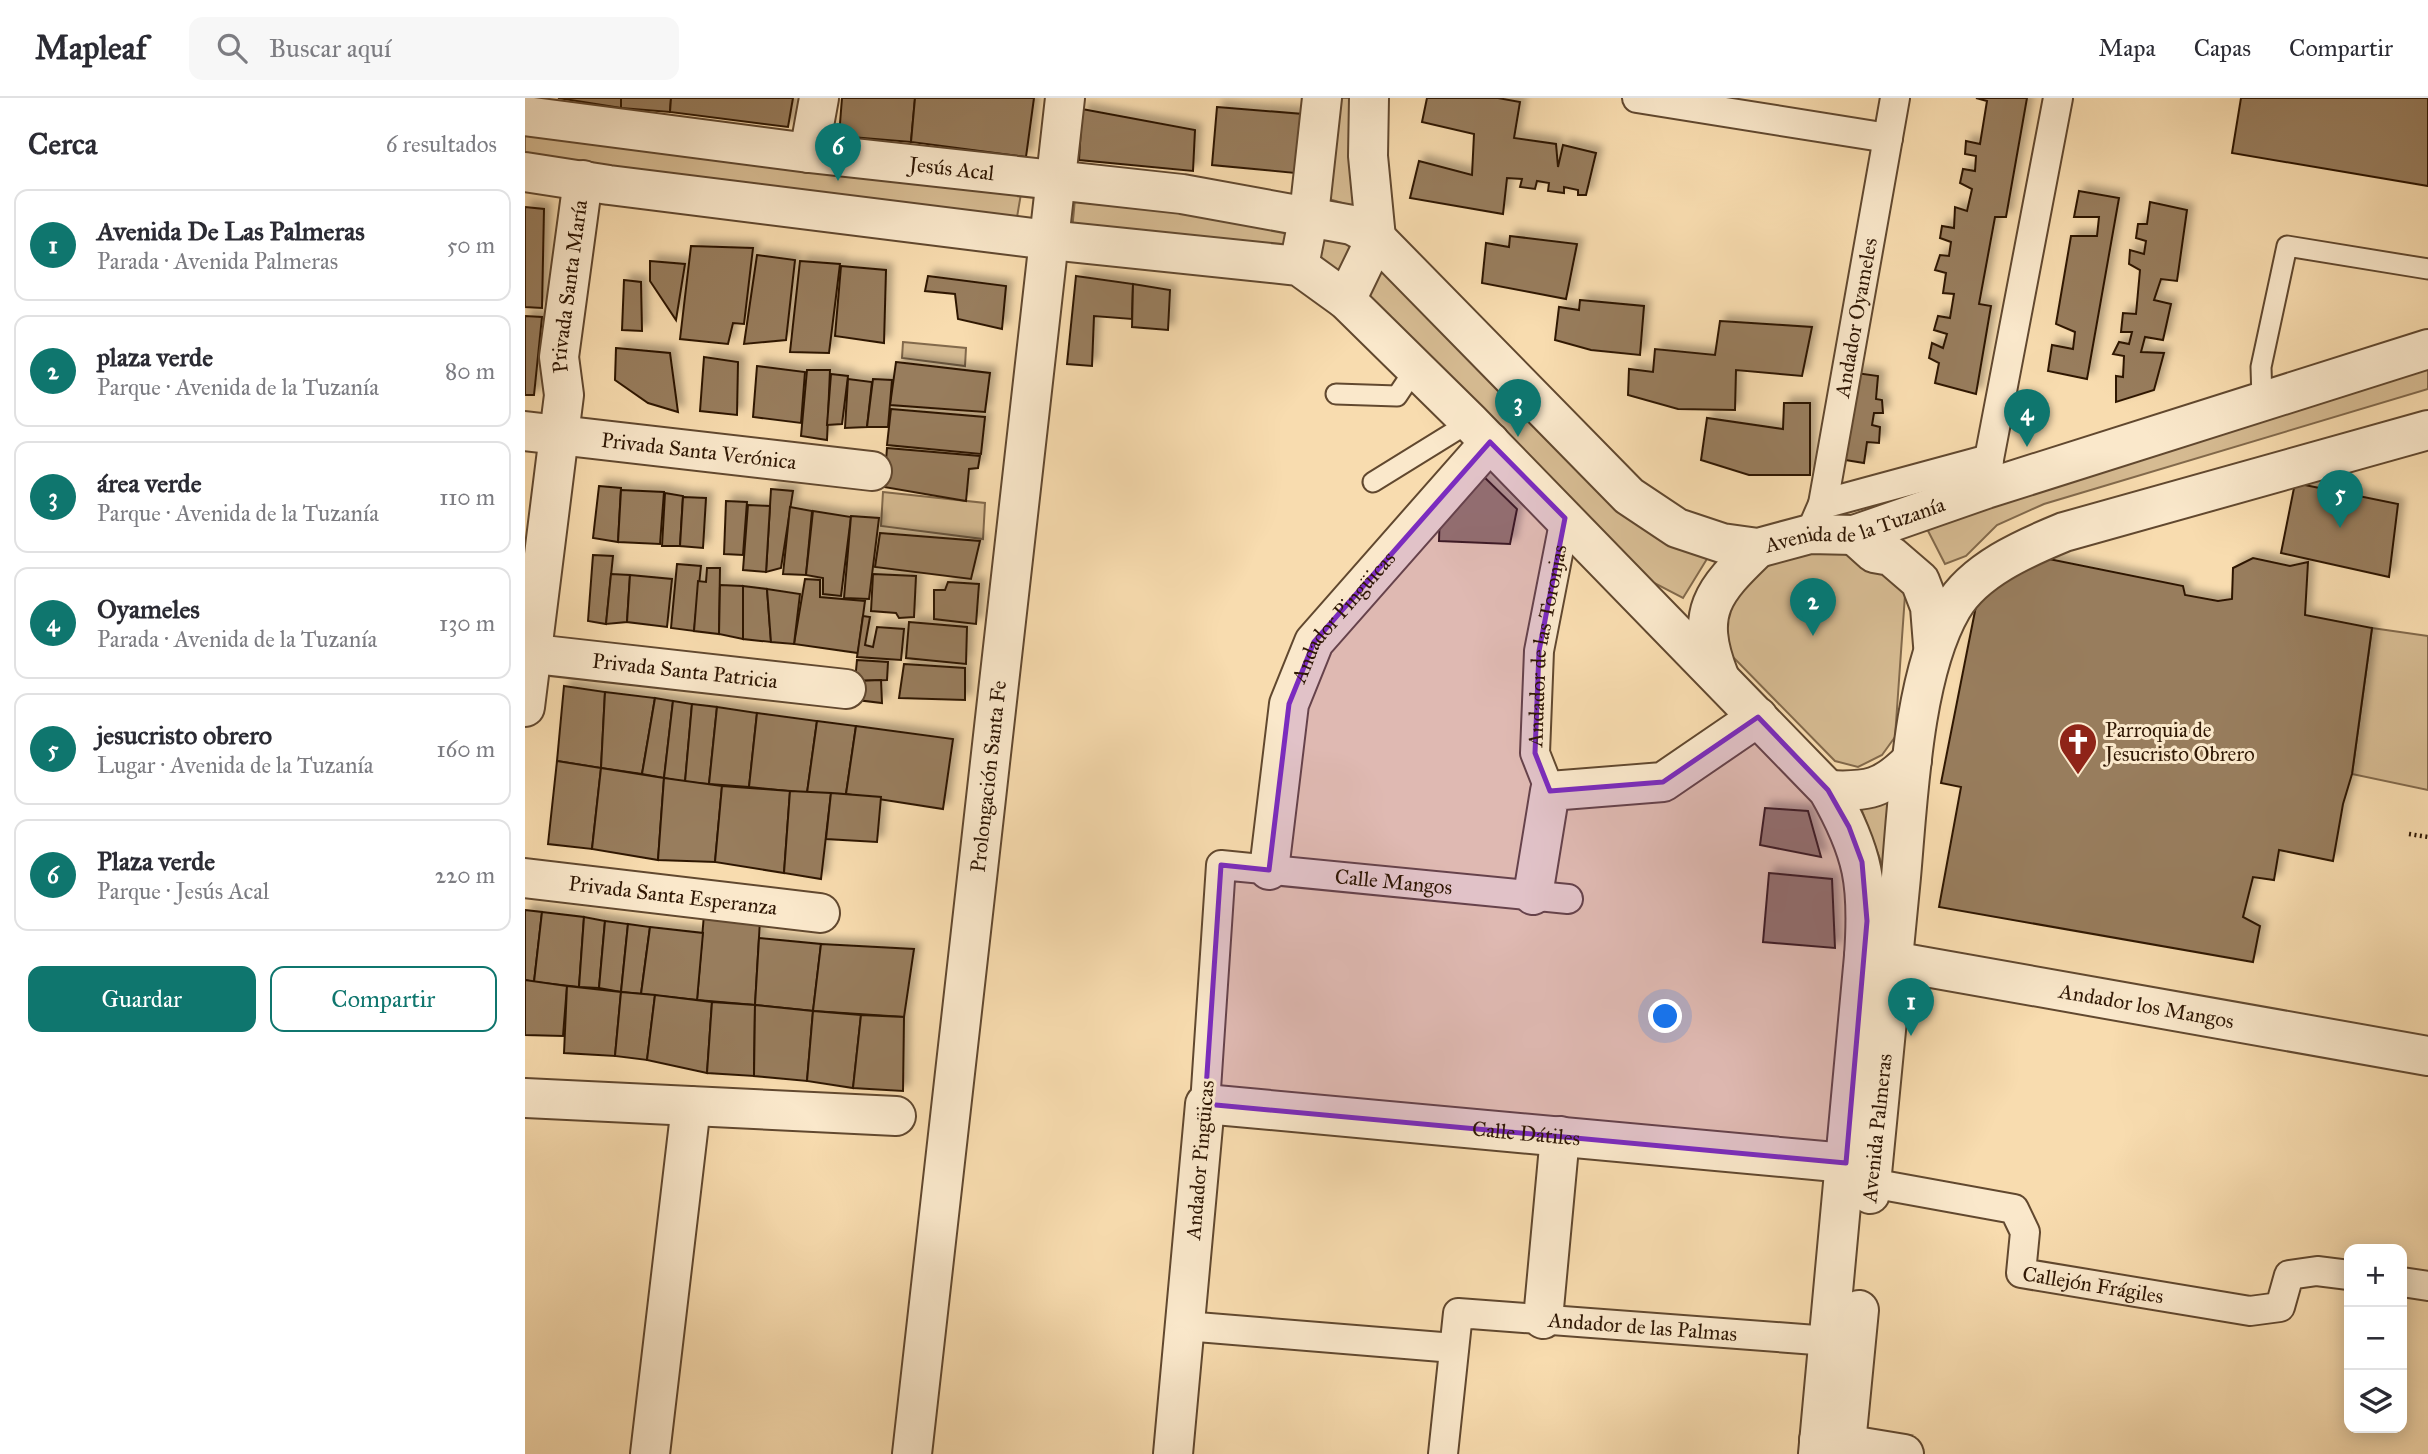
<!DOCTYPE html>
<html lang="es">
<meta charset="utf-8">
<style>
body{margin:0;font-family:"IM FELL Great Primer",serif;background:#f7f7f7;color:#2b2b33}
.controls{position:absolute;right:21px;bottom:21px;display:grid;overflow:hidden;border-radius:14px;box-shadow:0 4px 18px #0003}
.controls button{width:63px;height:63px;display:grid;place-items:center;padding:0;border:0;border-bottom:2px solid #e1e1e2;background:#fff;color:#2b2b33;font:35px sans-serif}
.you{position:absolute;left:1141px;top:919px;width:24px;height:24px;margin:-18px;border:5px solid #fff;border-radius:50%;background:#1a73e8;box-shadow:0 0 0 10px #1a73e833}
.badge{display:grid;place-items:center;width:46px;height:46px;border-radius:50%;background:#0f766e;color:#fff;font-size:23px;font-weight:700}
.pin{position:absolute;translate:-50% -58px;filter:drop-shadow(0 2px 4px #0008)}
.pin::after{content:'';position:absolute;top:37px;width:24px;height:21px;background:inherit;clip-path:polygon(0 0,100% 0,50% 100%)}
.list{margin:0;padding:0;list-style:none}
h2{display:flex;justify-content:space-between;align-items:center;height:91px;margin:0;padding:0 28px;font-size:30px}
h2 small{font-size:23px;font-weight:400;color:#7c7c81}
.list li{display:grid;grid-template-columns:46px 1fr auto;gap:21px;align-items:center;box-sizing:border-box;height:112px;margin:0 14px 14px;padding:0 14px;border:2px solid #e1e1e2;border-radius:14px}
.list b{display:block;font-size:26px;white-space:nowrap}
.list p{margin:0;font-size:23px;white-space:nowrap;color:#7c7c81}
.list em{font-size:23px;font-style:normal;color:#7c7c81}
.actions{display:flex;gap:14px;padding:21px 28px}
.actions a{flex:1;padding:16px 0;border:2px solid #0f766e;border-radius:14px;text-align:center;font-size:24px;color:#0f766e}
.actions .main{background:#0f766e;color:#fff}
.icon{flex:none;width:38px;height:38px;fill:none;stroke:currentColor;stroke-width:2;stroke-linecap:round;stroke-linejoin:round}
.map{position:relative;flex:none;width:1903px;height:1356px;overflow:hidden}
header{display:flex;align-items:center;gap:42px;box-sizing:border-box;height:98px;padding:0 35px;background:#fff;border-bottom:2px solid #e1e1e2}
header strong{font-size:33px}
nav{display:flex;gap:38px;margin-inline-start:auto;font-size:24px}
.search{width:490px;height:63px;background:#f7f7f7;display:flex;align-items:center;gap:18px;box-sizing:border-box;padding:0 24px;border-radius:14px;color:#7c7c81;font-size:26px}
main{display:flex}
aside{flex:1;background:#fff}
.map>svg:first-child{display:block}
</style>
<header>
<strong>Mapleaf</strong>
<div class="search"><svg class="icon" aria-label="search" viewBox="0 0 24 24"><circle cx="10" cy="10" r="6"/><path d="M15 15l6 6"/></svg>Buscar aquí</div>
<nav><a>Mapa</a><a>Capas</a><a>Compartir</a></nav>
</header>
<main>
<aside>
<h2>Cerca<small>6 resultados</small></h2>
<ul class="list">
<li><span class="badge">1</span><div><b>Avenida De Las Palmeras</b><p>Parada · Avenida Palmeras</p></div><em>50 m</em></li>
<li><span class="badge">2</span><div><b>plaza verde</b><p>Parque · Avenida de la Tuzanía</p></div><em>80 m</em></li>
<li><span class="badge">3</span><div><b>área verde</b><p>Parque · Avenida de la Tuzanía</p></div><em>110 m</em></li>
<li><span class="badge">4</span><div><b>Oyameles</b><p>Parada · Avenida de la Tuzanía</p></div><em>130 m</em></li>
<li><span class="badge">5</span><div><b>jesucristo obrero</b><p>Lugar · Avenida de la Tuzanía</p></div><em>160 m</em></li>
<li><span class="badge">6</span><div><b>Plaza verde</b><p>Parque · Jesús Acal</p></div><em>220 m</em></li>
</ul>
<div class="actions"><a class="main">Guardar</a><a>Compartir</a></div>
</aside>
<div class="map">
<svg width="1903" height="1356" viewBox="0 0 1903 1356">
<defs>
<filter id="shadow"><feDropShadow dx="6" dy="-6" stdDeviation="3.5" flood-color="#0004"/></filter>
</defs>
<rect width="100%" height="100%" fill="#f8dcaf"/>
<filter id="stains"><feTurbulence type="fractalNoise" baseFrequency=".00286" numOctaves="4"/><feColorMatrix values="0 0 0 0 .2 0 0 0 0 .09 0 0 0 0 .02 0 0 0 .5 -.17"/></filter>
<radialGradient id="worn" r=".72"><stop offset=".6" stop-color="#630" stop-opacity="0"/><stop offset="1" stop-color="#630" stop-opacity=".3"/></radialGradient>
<g fill="#d6bb92" stroke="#82694b" stroke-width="2">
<path d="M 813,0 L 831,0 L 830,109 L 804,101 Z"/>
<path d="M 0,35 L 497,90 L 491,125 L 0,59 Z"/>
<path d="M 551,90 L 766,125 L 762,152 L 547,133 Z"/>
<path d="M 795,136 L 834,147 L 817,181 L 790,168 Z"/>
<path d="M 848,156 L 1185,456 L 1158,500 L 1108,474 L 827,204 Z"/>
<path d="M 378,244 L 441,250 L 440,268 L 377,260 Z"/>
<path d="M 1903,267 L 1903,291 L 1519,406 L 1472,427 L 1441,458 L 1420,466 L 1398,423 Z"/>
<path d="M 358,394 L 460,405 L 458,441 L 356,428 Z"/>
<path d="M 1329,437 L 1377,467 L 1380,497 L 1370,639 L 1357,657 L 1333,669 L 1310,663 L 1205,556 L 1190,520 L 1233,450 Z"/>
<path d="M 1847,530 L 1903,538 L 1903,692 L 1827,676 Z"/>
<path d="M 1364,693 L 1358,769 L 1333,702 Z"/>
</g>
<g fill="#987d5d" stroke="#2f1704" stroke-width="2" filter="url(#shadow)">
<path d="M 33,0 L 96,0 L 96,10 Z"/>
<path d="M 96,0 L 146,0 L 145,14 L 96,10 Z"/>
<path d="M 146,0 L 268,0 L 263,29 L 145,14 Z"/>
<path d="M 317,0 L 390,0 L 386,44 L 314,38 Z"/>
<path d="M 390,0 L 509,0 L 501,59 L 386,44 Z"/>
<path d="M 902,0 L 973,0 L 995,4 L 989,40 L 1031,46 L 1033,69 L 1038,47 L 1071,55 L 1061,97 L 1053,97 L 1053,92 L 1039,89 L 1039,95 L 1023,93 L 1024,85 L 1012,83 L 1010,91 L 995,89 L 997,81 L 982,80 L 978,116 L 885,100 L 894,63 L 947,77 L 949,36 L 897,24 Z"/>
<path d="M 1451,0 L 1502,0 L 1481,119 L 1470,119 L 1454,206 L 1466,208 L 1451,296 L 1410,285 L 1414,265 L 1404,260 L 1407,245 L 1418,250 L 1422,236 L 1409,232 L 1413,218 L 1425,220 L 1429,196 L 1418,195 L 1421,175 L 1410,172 L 1415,157 L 1424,158 L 1426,144 L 1415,140 L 1417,128 L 1429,130 L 1430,109 L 1442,113 L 1447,91 L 1435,85 L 1438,71 L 1450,73 L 1451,58 L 1440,56 L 1441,43 L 1455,46 L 1462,3 Z"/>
<path d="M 1716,0 L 1903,0 L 1903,88 L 1707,55 Z"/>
<path d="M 692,9 L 778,16 L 770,75 L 687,67 Z"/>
<path d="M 557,11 L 670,32 L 668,73 L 554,62 Z"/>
<path d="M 1554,93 L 1594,100 L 1562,281 L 1523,273 L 1527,247 L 1548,251 L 1550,234 L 1531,226 L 1546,138 L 1572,138 L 1574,119 L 1549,119 Z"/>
<path d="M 1625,104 L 1662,112 L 1652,183 L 1636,181 L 1629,202 L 1646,206 L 1638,242 L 1620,239 L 1616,254 L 1639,255 L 1629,292 L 1591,304 L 1591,278 L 1598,279 L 1599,258 L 1588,256 L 1594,244 L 1604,246 L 1607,234 L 1596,234 L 1598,215 L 1611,216 L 1615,172 L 1604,166 L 1605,152 L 1619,156 L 1621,143 L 1611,140 L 1613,126 L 1622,126 Z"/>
<path d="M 0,109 L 19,111 L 17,210 L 0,209 Z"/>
<path d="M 985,138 L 1052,146 L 1041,201 L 957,185 L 961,145 L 984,149 Z"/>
<path d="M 166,148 L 228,150 L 219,226 L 208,225 L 203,246 L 155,241 Z"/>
<path d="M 232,157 L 270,162 L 261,242 L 219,246 Z"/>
<path d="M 125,163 L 160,166 L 151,222 L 125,183 Z"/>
<path d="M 275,163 L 315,166 L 304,255 L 265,254 Z"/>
<path d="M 316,168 L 361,172 L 359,245 L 310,238 Z"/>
<path d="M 403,178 L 481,188 L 477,231 L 433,221 L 430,196 L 400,193 Z"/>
<path d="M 551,178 L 608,186 L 607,221 L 569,218 L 567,268 L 542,266 Z"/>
<path d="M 99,182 L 116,184 L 117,233 L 97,232 Z"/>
<path d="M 608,186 L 645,192 L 643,232 L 607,229 Z"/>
<path d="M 1055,202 L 1119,208 L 1115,257 L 1066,252 L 1030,242 L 1034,209 L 1054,212 Z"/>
<path d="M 0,218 L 17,219 L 9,297 L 0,297 Z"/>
<path d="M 1195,223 L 1287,229 L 1277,278 L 1211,272 L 1210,312 L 1153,311 L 1103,297 L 1104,271 L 1128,274 L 1130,251 L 1190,257 Z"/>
<path d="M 91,250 L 145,255 L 153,314 L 123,305 L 90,282 Z"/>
<path d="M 179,259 L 213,264 L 212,317 L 175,313 Z"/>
<path d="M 371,264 L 465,275 L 460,314 L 365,307 Z"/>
<path d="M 232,268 L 280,274 L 276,325 L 228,319 Z"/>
<path d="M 282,272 L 305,272 L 302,342 L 276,338 Z"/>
<path d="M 1324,274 L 1353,278 L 1351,301 L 1357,302 L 1358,315 L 1349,315 L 1347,327 L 1355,329 L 1354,345 L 1342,344 L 1339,365 L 1308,360 Z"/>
<path d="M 306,276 L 323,278 L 317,326 L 302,327 Z"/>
<path d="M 323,281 L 347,284 L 342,329 L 320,330 Z"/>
<path d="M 348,281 L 367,282 L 363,329 L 342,329 Z"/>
<path d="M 1259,305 L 1285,305 L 1285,377 L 1224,377 L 1176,362 L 1182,320 L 1258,331 Z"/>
<path d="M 366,311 L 460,319 L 456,356 L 362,347 Z"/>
<path d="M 362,350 L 455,358 L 453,370 L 444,371 L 441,403 L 359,389 Z"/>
<path d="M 954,374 L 992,411 L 985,446 L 914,443 L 915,410 Z"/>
<path d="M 1770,385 L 1873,406 L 1864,479 L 1756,455 Z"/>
<path d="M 74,388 L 96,390 L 93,444 L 68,440 Z"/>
<path d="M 246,391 L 268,393 L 256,470 L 241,474 Z"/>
<path d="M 96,392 L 139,394 L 135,446 L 93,444 Z"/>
<path d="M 140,395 L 158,398 L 155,448 L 137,448 Z"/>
<path d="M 158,399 L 181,400 L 178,450 L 155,448 Z"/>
<path d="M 201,403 L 222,404 L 218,457 L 199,456 Z"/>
<path d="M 223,407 L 245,408 L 241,474 L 218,472 Z"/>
<path d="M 265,409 L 287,413 L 281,477 L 258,476 Z"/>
<path d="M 288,413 L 326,419 L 316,498 L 298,496 L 298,480 L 281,477 Z"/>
<path d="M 326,418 L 354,420 L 344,501 L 319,500 Z"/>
<path d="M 355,435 L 455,443 L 446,481 L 350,469 Z"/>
<path d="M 1489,454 L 1658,488 L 1660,497 L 1693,503 L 1707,501 L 1708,470 L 1728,460 L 1765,468 L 1783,464 L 1780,517 L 1847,530 L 1827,676 L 1818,706 L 1808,763 L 1754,752 L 1749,782 L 1728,779 L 1718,819 L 1735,828 L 1728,864 L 1414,809 L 1436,689 L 1416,685 L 1451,508 Z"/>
<path d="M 68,457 L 88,458 L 81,526 L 63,523 Z"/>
<path d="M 152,466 L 176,468 L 169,533 L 146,530 Z"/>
<path d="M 182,470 L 195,470 L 194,536 L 169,533 L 173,483 L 181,484 Z"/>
<path d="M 86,476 L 105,477 L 102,524 L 81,526 Z"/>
<path d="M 348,476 L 391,478 L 389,519 L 374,520 L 371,515 L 346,513 Z"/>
<path d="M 105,477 L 147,481 L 142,529 L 102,524 Z"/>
<path d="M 280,481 L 295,482 L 295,499 L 340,503 L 333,555 L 269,546 Z"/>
<path d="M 423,484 L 454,486 L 451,526 L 409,521 L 409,492 L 420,492 Z"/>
<path d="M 195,487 L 218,488 L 218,541 L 194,536 Z"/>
<path d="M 218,488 L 242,491 L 246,544 L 218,541 Z"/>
<path d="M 242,491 L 275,496 L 269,546 L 246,544 Z"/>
<path d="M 338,518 L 345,519 L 340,547 L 348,549 L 352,529 L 379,531 L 376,562 L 332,559 Z"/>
<path d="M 384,524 L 442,529 L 441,566 L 381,560 Z"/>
<path d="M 332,562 L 363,564 L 362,582 L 330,583 Z"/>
<path d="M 379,566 L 440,570 L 440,602 L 374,600 Z"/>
<path d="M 356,582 L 357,605 L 332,602 L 331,583 Z"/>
<path d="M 39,588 L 80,594 L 76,670 L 32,663 Z"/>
<path d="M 80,594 L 130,600 L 117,676 L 76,670 Z"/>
<path d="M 130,600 L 148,603 L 139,680 L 117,676 Z"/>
<path d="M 148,603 L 167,606 L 160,684 L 139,680 Z"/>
<path d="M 167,606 L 192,609 L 184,686 L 160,684 Z"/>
<path d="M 192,609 L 232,615 L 224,689 L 184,686 Z"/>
<path d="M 232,615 L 292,623 L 282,695 L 224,689 Z"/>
<path d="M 292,623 L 331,628 L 321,696 L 282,695 Z"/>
<path d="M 331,628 L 428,641 L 418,711 L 321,696 Z"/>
<path d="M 32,663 L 76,670 L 67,751 L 23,746 Z"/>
<path d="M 76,670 L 139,680 L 133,762 L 67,751 Z"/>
<path d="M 139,680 L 197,688 L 190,764 L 133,762 Z"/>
<path d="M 197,688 L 265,693 L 259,775 L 190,764 Z"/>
<path d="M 265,693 L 306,695 L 296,781 L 259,775 Z"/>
<path d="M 306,695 L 356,699 L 352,744 L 301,741 Z"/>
<path d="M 1240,710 L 1283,713 L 1296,759 L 1235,747 Z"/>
<path d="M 1244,775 L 1307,781 L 1310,850 L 1238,844 Z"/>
<path d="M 0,812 L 17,814 L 9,884 L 0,882 Z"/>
<path d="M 17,814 L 59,819 L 54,889 L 9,884 Z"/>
<path d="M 179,816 L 235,822 L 230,907 L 172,902 Z"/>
<path d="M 59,819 L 80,823 L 74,890 L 54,889 Z"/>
<path d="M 80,823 L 103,826 L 96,894 L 74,890 Z"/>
<path d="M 103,826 L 125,829 L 116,896 L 96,894 Z"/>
<path d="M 125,829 L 178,835 L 172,902 L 116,896 Z"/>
<path d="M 234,840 L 296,846 L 288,913 L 230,907 Z"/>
<path d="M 296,846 L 389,851 L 379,919 L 288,913 Z"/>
<path d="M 0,882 L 42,888 L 38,938 L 0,937 Z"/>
<path d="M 42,888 L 96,894 L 90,958 L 39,955 Z"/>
<path d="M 96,894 L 130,897 L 122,962 L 90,958 Z"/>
<path d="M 130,897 L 187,904 L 182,975 L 122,962 Z"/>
<path d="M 187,904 L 230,907 L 229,978 L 182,975 Z"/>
<path d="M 230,907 L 288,913 L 282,983 L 229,978 Z"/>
<path d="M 288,913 L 336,917 L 328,990 L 282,983 Z"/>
<path d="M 336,917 L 379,919 L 378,993 L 328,990 Z"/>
</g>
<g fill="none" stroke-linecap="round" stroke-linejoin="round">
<defs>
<g id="service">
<path d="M 811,296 L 872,298 L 890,271"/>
<path d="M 1737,302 L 1736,269 L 1762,148 L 1903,171"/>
<path d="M 848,384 L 945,324"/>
</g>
<g id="pedestrian">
<path d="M 1112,0 L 1363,40"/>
<path d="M 1461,391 L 1464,361 L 1533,0"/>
<path d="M 1298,406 L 1464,361"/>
<path id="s1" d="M 1285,436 L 1298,406 L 1370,0"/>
<path id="s2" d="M 1025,693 L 1010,655 L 1014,553 L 1040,420"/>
<path id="s3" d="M 680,1006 L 696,767 L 1043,801"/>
<path id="s4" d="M 1346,1085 L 1489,1111 L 1500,1134 L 1496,1175 L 1725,1213 L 1755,1209 L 1764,1177 L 1792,1173 L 1824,1177"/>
<path d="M 1877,1184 L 1903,1188"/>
<path d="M 660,1228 L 929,1250"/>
<path id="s5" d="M 918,1356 L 933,1215 L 1304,1243"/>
</g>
<g id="minor">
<path d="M 284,55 L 294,0"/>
<path d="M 774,168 L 784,117 L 797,0"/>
<path d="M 821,202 L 851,140 L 843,58 L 844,0"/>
<path id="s6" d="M 0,333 L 347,373"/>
<path id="s7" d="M 0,555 L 321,591"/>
<path id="s8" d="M 0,609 L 39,297 L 34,259 L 58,82"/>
<path id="s9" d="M 744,772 L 764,606 L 789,544 L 965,344"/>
<path id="s10" d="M 0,780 L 295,815"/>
<path d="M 1008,797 L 1025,693 L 1138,684 L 1233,619"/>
<path id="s11" d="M 1339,858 L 1903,958"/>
<path d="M 0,1000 L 371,1018"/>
<path d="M 1018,1221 L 1035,1038"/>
<path d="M 1294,1342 L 1379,1356"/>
<path d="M 125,1356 L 166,1008"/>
<path id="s12" d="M 387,1356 L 540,0"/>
<path id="s13" d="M 648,1356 L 680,1006 L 1321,1065"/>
</g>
<g id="tertiary">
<path id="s14" d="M 0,18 L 284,55 L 657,96 L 827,127 L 851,140 L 1104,398 L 1152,430 L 1197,445 L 1233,450 L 1285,436 L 1329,437 L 1461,391 L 1903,251"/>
<path d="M 0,74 L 84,87 L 524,142 L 774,168 L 821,202 L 945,324 L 1303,692 C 1339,755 1344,787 1339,858 L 1293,1356"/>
<path d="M 1329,437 L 1349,455 L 1366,458 L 1395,483 L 1405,509 L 1408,547"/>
<path d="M 1194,578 C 1169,514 1188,493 1233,450"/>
<path d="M 1303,692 C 1344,694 1358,691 1387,662"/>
<path d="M 1345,1096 C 1355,990 1366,885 1376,779 C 1383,701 1388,577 1427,510 C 1449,472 1500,450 1539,434 L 1903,332"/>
<path d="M 1320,1356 L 1334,1212"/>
</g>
</defs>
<use href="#service" stroke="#61482f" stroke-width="23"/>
<use href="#pedestrian" stroke="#61482f" stroke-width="32"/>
<use href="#minor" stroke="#61482f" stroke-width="42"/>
<use href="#tertiary" stroke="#61482f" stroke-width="42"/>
<path stroke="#2f1704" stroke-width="4.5" stroke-dasharray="2 3.5" stroke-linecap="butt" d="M 1884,736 L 1903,739"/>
<use href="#service" stroke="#fae8cb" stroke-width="19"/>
<use href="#pedestrian" stroke="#fae8cb" stroke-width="28"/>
<use href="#minor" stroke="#fae8cb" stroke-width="38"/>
<use href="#tertiary" stroke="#fae8cb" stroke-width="38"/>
</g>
<path fill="#7b2cbf" fill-opacity="0.2" stroke="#7b2cbf" stroke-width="5" stroke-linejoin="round" d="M 965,344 L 1040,420 L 1014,553 L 1010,655 L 1025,693 L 1138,684 L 1233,619 L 1303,692 L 1324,729 L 1337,764 L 1342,823 L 1321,1065 L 680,1006 L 696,767 L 744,772 L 764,606 L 789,544 Z"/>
<defs>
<symbol id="church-pin" viewBox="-11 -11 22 30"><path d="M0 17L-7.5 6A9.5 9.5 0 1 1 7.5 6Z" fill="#8f2418" stroke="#fae8cb"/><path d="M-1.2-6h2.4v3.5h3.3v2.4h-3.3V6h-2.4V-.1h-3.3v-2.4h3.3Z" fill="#fff"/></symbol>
</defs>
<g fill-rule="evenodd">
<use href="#church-pin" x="1531" y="622" width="44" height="60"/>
</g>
<g text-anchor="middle" stroke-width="6" stroke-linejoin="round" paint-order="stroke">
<g font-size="21" fill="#2f1704" stroke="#fae8cb">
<text dy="7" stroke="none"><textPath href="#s14" startOffset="430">Jesús Acal</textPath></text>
<text dy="7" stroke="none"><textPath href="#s8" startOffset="424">Privada Santa María</textPath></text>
<text dy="7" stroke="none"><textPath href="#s1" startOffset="222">Andador Oyameles</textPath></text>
<text dy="7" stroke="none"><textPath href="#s6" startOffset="175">Privada Santa Verónica</textPath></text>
<text dy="7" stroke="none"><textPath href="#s14" startOffset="1465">Avenida de la Tuzanía</textPath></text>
<text dy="7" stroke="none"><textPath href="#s9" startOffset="271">Andador Pingüicas</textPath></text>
<text dy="7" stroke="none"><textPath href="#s2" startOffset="149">Andador de las Toronjas</textPath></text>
<text dy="7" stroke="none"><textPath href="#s7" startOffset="161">Privada Santa Patricia</textPath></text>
<text dy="7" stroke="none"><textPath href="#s12" startOffset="682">Prolongación Santa Fe</textPath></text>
<text dy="7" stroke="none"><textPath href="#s3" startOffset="413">Calle Mangos</textPath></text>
<text dy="7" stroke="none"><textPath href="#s10" startOffset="149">Privada Santa Esperanza</textPath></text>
<text dy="7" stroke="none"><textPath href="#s11" startOffset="287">Andador los Mangos</textPath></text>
<text transform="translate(1352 1030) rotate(-84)" y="7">Avenida Palmeras</text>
<text dy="7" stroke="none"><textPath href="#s13" startOffset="674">Calle Dátiles</textPath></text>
<text transform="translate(675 1062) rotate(-85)" y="7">Andador Pingüicas</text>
<text dy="7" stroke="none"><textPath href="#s4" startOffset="285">Callejón Frágiles</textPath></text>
<text dy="7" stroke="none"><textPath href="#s5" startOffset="327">Andador de las Palmas</textPath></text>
</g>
<g font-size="21" fill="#2f1704" stroke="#fae8cb" text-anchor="start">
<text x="1580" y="639">Parroquia de<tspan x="1580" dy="24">Jesucristo Obrero</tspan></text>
</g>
</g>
<rect width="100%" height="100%" filter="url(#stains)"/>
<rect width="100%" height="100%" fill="url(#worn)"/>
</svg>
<div class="controls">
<button>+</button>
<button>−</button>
<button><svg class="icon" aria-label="layers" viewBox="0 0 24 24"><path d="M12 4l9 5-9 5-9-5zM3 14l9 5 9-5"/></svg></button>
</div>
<div class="you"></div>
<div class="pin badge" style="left:1386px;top:938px">1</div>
<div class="pin badge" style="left:1288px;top:538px">2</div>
<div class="pin badge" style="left:993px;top:339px">3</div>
<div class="pin badge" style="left:1502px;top:349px">4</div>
<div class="pin badge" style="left:1815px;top:430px">5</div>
<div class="pin badge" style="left:313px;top:83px">6</div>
</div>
</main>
